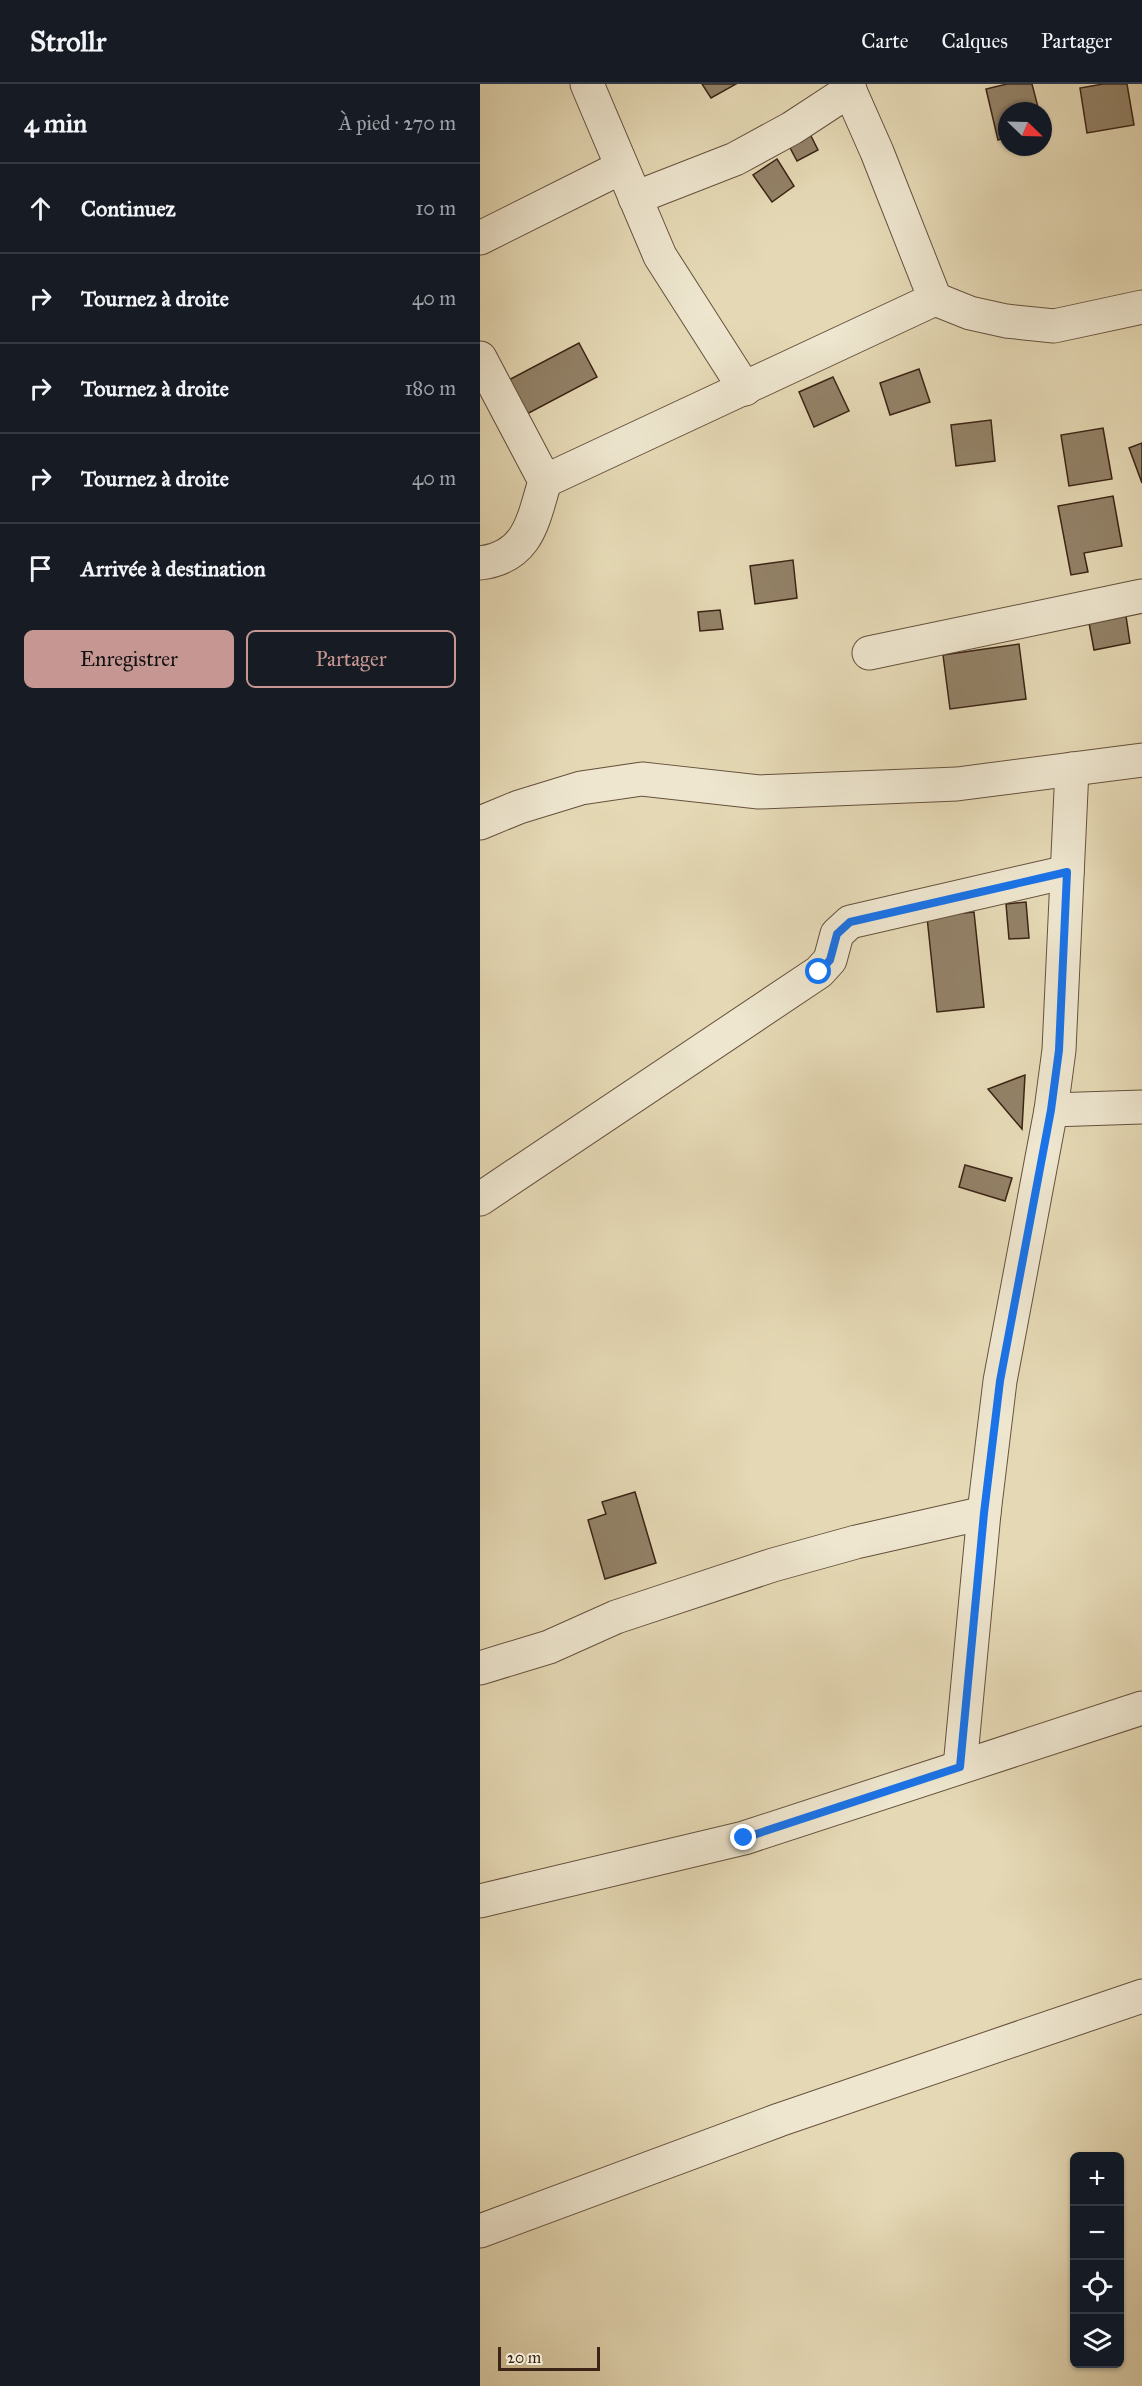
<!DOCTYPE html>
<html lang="fr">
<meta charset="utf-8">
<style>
body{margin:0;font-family:"IM FELL Great Primer",serif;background:#20242c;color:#f1f3f6}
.controls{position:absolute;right:18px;bottom:18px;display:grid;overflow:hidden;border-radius:9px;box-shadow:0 2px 4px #0004}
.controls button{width:54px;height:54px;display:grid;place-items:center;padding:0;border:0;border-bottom:2px solid #363941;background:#171b24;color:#f1f3f6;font:30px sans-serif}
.compass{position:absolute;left:518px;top:18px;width:54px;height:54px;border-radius:50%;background:#171b24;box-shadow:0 2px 4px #0004;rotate:113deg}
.scale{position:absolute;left:18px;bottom:15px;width:102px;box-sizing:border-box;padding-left:6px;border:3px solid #3b2415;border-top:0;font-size:16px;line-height:21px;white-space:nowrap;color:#3b2415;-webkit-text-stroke:4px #eee6cf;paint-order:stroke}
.stop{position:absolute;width:18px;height:18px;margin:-14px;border:4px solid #1a73e8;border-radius:50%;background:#fff}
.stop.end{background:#1a73e8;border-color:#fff;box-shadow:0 2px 6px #0008}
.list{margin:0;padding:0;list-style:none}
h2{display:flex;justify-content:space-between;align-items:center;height:78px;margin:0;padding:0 24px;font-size:26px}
h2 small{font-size:20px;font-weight:400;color:#9ea1a6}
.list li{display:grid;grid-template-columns:39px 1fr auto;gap:18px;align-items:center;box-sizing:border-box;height:90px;padding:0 24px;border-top:2px solid #363941}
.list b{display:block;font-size:22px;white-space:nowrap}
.list em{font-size:20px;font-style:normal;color:#9ea1a6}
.actions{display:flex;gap:12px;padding:18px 24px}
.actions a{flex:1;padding:14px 0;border:2px solid #c59692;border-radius:9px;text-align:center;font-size:21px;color:#c59692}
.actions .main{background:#c59692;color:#111}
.icon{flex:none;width:33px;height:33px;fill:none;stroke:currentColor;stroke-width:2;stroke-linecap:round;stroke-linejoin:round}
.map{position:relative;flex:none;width:662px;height:2302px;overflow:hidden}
header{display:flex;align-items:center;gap:36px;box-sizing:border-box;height:84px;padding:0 30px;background:#171b24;border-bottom:2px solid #363941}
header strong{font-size:28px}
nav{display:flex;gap:33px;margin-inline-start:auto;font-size:21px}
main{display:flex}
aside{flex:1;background:#171b24}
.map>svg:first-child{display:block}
</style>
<header>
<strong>Strollr</strong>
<nav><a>Carte</a><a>Calques</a><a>Partager</a></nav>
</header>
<main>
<aside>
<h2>4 min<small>À pied · 270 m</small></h2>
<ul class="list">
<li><svg class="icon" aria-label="ahead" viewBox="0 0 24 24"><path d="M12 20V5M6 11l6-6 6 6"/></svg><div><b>Continuez</b></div><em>10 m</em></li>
<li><svg class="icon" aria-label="right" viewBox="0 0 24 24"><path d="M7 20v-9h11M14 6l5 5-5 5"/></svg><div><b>Tournez à droite</b></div><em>40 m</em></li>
<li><svg class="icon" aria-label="right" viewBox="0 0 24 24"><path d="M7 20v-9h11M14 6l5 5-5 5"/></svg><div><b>Tournez à droite</b></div><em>180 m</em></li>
<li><svg class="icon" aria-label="right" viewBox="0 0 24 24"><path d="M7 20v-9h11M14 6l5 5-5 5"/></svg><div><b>Tournez à droite</b></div><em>40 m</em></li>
<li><svg class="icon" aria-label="arrive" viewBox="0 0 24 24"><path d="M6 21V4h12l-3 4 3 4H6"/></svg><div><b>Arrivée à destination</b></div></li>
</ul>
<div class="actions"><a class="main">Enregistrer</a><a>Partager</a></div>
</aside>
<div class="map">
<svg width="662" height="2302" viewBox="0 0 662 2302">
<rect width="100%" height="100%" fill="#e5d9b5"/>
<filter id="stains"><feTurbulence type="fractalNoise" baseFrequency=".00333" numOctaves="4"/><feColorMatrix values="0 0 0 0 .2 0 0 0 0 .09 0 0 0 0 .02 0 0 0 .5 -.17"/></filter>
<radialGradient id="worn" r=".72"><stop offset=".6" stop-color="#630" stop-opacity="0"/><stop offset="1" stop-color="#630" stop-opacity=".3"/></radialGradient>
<g fill="#938268" stroke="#3b2415" stroke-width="1.5">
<path d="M 222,0 L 256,0 L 231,14 Z"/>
<path d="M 527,0 L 552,0 L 559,27 L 527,27 L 527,53 L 518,56 L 506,5 Z"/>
<path d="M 623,0 L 647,0 L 654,41 L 607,49 L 600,4 Z"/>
<path d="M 329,48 L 338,66 L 317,77 L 307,58 Z"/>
<path d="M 297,75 L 314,102 L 292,118 L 273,91 Z"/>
<path d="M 99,259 L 117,293 L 45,331 L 27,297 Z"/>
<path d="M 439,285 L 450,318 L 410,331 L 400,299 Z"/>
<path d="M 353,293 L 369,327 L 334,343 L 319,308 Z"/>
<path d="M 511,336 L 515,377 L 476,382 L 471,341 Z"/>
<path d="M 623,344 L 632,395 L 589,402 L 581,351 Z"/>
<path d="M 662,359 L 662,399 L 649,364 Z"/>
<path d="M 633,412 L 642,462 L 604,469 L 608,488 L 591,491 L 578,422 Z"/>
<path d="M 313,476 L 317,514 L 275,520 L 270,482 Z"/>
<path d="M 240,526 L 243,545 L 220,547 L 218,528 Z"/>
<path d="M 646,532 L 650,559 L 614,566 L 609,539 Z"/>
<path d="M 539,560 L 546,615 L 470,625 L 463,571 Z"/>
<path d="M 546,818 L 549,854 L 529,855 L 526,820 Z"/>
<path d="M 494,828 L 504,923 L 457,928 L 447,833 Z"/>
<path d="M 545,991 L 542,1045 L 508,1005 Z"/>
<path d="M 485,1081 L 532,1094 L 525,1117 L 479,1103 Z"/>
<path d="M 155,1408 L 176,1479 L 125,1495 L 108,1436 L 126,1430 L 122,1418 Z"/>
</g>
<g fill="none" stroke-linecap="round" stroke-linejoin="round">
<defs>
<g id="minor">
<path d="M 107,0 L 180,172 L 265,305"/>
<path d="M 367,0 L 397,68 L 455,215"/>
<path d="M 155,114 L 255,75 L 312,44 L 370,6"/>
<path d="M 0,154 L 142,83"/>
<path d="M 0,274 L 65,397 C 53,436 49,473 0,479"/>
<path d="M 65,397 L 455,215 L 490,229 L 526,237 L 574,242 L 662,223"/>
<path d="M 389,569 L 662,512"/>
<path d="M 0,739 L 39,723 L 101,704 L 162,695 L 279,708 L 477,700 L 662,676"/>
<path d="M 571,1026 L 662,1023"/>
<path d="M 0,1115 L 339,888 L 350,876 L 357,850 L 370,838 L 587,788"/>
<path d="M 0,1584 L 69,1563 L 136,1533 L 293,1481 L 376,1458 L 504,1429"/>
<path d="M 480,1683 L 504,1429 L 520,1297 L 571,1026 L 579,966 L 592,685"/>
<path d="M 0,1817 L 264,1754 L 662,1624"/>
<path d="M 0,2147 L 299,2036 L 662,1912"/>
</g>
</defs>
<use href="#minor" stroke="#66513d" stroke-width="35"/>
<use href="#minor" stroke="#eee6cf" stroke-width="33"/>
</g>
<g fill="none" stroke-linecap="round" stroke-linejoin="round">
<path stroke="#1a73e8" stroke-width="8" d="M 264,1754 L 480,1683 L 504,1429 L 520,1297 L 571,1026 L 579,966 L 587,788 L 370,838 L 357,850 L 350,876 L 339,888"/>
</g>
<rect width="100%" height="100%" filter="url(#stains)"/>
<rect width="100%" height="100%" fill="url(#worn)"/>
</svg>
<div class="controls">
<button>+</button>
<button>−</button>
<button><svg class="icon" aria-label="locate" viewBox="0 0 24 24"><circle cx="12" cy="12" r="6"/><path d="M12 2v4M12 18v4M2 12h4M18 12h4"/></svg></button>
<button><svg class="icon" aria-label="layers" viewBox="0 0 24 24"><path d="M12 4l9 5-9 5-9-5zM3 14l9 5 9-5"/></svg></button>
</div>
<svg class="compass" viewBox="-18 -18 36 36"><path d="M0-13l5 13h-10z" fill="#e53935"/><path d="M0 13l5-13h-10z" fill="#9ea1a6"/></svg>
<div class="scale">20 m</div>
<div class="stop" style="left:339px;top:888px"></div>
<div class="stop end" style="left:264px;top:1754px"></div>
</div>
</main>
